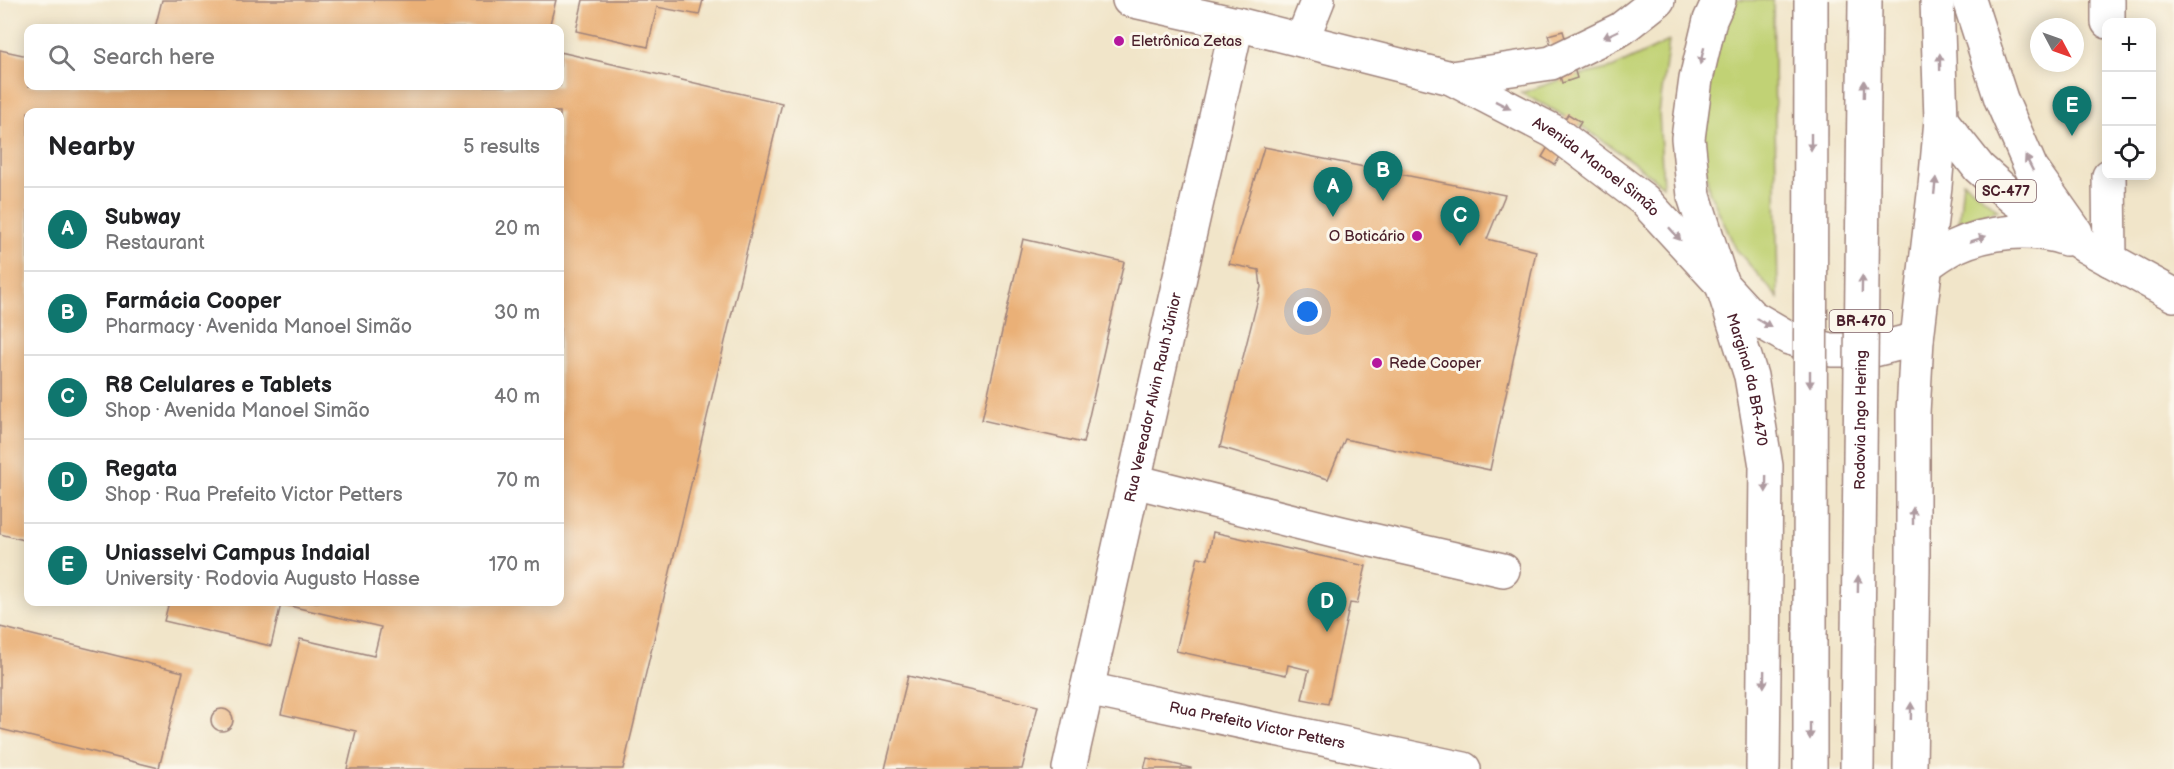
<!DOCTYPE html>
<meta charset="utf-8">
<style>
body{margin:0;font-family:"Balsamiq Sans",sans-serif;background:#f2f2f2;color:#202124}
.controls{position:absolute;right:18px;top:18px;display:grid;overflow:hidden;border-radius:12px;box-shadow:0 3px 15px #0003}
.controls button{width:54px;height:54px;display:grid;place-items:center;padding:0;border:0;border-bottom:2px solid #e0e0e0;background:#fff;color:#202124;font:30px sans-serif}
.compass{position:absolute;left:2030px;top:18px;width:54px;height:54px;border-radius:50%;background:#fff;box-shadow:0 3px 15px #0003;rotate:131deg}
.you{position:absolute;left:1308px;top:312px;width:21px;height:21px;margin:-15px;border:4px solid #fff;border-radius:50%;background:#1a73e8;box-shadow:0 0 0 9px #1a73e833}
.badge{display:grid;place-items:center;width:39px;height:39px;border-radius:50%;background:#0f766e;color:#fff;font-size:20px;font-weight:700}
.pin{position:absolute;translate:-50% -50px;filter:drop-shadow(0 2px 3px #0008)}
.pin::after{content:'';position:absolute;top:32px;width:21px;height:18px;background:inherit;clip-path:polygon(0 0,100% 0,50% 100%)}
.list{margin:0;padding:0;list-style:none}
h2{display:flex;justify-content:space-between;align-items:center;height:78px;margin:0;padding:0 24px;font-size:26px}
h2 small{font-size:20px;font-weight:400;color:#757577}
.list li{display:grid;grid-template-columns:39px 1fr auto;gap:18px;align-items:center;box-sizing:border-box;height:84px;padding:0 24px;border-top:2px solid #e0e0e0}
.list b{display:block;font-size:22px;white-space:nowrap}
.list p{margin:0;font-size:20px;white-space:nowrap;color:#757577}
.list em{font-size:20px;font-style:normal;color:#757577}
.icon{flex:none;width:33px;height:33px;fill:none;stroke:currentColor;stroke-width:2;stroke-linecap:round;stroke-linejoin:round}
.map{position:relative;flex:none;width:2174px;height:769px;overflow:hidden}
.search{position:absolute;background:#fff;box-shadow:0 3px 15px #0003;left:24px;top:24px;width:540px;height:66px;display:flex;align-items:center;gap:15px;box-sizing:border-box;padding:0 21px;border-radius:12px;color:#757577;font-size:22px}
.panel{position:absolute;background:#fff;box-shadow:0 3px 15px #0003;left:24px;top:108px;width:540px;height:498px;border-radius:12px}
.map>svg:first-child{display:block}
</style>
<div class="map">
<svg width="2174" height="769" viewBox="0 0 2174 769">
<rect width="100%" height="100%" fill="#fbf7ec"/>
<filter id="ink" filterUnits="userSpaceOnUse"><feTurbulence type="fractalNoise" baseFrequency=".0167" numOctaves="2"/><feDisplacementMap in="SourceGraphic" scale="12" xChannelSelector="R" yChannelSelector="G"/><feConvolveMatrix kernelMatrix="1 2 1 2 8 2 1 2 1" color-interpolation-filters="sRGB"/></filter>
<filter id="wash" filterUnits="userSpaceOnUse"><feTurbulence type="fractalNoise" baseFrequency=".008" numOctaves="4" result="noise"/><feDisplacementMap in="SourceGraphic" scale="24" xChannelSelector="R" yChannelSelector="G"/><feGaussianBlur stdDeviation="1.35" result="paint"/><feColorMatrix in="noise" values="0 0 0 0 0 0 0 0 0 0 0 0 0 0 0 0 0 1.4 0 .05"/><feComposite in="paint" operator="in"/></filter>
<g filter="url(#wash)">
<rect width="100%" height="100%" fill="#f1e5c9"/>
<g fill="#c1d275" stroke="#867850" stroke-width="1.5">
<path d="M 1734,0 L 1773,0 L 1778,298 L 1736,249 L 1709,191 L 1699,127 L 1707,63 Z"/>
<path d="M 1669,41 L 1659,113 L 1663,186 C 1618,149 1573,118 1521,93 L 1557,81 L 1612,68 Z"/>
<path d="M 1963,181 L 1998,210 L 1959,222 Z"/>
</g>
<g id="blocks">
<g fill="#eab077">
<path d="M 162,0 L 556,0 L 549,28 L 155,28 Z"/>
<path d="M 583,0 L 703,0 L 699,15 L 657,7 L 648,47 L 576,31 Z"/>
<path d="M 1563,31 L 1577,78 L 1562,83 L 1548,35 Z"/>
<path d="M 0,50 L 28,56 L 28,86 L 560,86 L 560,52 L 782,103 L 623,769 L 347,769 L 356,731 L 281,714 L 300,639 L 374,656 L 381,627 L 281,604 L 271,646 L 164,621 L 169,602 L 560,602 L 560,112 L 28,112 L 28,541 L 0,534 Z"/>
<path d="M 1568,114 L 1581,122 L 1555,165 L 1542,157 Z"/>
<path d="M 1264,147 L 1505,195 L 1487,239 L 1536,251 L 1490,470 L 1345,439 L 1328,479 L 1220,447 L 1261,287 L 1259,270 L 1229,264 Z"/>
<path d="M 1023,239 L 1124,262 L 1083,443 L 982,420 Z"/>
<path d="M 1213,532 L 1366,566 L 1357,604 L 1350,603 L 1328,704 L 1302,699 L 1309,670 L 1288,665 L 1286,675 L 1176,651 L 1198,557 L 1208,559 Z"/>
<path d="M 0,627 L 183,672 L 159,768 L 0,729 Z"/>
<path d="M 908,676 L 1038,706 L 1022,769 L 885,769 Z"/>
<circle cx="222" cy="720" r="11"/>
<path d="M 1147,758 L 1191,768 L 1191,769 L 1144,769 Z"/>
</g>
</g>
</g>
<g filter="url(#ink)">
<use href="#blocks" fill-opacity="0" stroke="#9e827a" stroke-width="1.5"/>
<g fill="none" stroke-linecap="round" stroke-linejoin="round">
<defs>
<g id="minor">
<path d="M 2108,0 L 2108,22"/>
<path d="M 1302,40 L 1318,0"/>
<path d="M 2109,176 L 2110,260"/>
<path d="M 1134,481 L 1341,533 L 1503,570"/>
<path id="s1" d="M 1087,689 L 1464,769"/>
<path id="s2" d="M 1069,769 L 1237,24"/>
</g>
<g id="major">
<path id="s3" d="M 1129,0 L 1237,24 L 1451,78 L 1553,131 L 1644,200 L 1751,316 L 1789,338 L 1831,350 L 1874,350 L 1917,339"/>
<path id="s4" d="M 1719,0 L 1710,20 L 1696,79 L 1688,138 L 1694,196 L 1751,376 L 1766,466 L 1763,769"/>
<path d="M 1969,0 L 2001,99 L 2031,168 L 2076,232"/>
<path d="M 1451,78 L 1551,63 L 1621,29 L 1658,0"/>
<path d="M 1941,120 L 1979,168 L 2013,198 L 2085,246 L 2174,295"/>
<path d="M 1926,265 C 1935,259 1944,252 1954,247 C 1988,231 2030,227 2066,239"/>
<path d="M 1910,769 L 1913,567 L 1913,413 L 1917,339 L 1935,186 L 1941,120 L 1937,0"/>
</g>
<g id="highway">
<path d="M 1810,769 L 1810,630"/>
<path d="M 1857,769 L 1858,642"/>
</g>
</defs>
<use href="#minor" stroke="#9e827a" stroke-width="36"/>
<use href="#major" stroke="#9e827a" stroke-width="36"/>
<use href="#highway" stroke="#9e827a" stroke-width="36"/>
<use href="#minor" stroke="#fff" stroke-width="33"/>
<use href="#major" stroke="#fff" stroke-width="33"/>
<use href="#highway" stroke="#fff" stroke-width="33"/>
<defs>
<g id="highway-bridge">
<path d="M 1810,630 L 1811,0"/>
<path id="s5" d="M 1858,642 L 1865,0"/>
</g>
</defs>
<use href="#highway-bridge" stroke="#9e827a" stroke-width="36" stroke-linecap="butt"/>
<use href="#highway-bridge" stroke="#fff" stroke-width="33"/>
</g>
<defs><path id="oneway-solid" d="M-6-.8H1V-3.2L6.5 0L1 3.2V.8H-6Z" transform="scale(1.5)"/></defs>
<g fill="#ae9aa0">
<use href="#oneway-solid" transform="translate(1611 34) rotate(154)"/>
<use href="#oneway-solid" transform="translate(1702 56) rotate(104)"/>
<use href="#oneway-solid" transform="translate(1940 62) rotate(-91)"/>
<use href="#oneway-solid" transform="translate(1864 89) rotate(-89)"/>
<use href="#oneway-solid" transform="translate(1503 105) rotate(27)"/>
<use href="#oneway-solid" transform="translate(1811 142) rotate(90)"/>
<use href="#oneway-solid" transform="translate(2029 163) rotate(-117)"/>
<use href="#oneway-solid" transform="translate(1935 186) rotate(-84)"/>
<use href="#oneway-solid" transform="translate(1675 234) rotate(48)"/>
<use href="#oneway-solid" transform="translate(1978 239) rotate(-19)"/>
<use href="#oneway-solid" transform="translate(1862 284) rotate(-89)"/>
<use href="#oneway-solid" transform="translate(1764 323) rotate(31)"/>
<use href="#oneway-solid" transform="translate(1810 379) rotate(90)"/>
<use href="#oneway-solid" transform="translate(1766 484) rotate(91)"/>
<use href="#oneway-solid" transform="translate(1913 516) rotate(-90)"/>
<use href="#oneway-solid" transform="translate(1858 584) rotate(-89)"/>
<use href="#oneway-solid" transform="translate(1764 679) rotate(91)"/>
<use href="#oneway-solid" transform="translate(1911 711) rotate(-89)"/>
<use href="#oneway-solid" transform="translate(1810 731) rotate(90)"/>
</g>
</g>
<g fill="#b5179e" stroke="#fbf7ec" stroke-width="2">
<circle cx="1119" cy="41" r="6"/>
<circle cx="1417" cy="236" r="6"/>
<circle cx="1377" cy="363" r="6"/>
</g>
<g text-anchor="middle" stroke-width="6" stroke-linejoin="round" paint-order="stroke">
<g fill="#fbf7ec" stroke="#7f6065" stroke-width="1.5">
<rect x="1976" y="180" width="60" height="22" rx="4.5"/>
<rect x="1829.5" y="310" width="63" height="22" rx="4.5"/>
</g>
<g font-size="14" font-weight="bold" fill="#4a1f2b">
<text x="2006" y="196">SC-477</text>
<text x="1861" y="326">BR-470</text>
</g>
<g font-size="15" fill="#4a1f2b" stroke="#fbf7ec" text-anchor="start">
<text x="1131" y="46">Eletrônica Zetas</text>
<text x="1405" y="241" text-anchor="end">O Boticário</text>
<text x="1389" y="368">Rede Cooper</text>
</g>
<g font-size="15" fill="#4a1f2b" stroke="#fbf7ec">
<text dy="5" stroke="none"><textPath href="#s3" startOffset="502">Avenida Manoel Simão</textPath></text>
<text dy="5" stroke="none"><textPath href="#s4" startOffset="392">Marginal da BR-470</textPath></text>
<text dy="5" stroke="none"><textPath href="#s2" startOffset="381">Rua Vereador Alvin Rauh Júnior</textPath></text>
<text dy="5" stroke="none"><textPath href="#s5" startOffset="222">Rodovia Ingo Hering</textPath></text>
<text dy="5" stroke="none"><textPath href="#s1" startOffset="174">Rua Prefeito Victor Petters</textPath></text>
</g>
</g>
</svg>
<div class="controls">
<button>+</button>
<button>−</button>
<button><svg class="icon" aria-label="locate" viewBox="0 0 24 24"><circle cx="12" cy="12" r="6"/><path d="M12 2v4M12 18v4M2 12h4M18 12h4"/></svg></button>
</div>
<svg class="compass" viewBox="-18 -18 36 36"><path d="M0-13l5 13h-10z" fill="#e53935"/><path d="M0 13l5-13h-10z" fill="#757577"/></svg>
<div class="you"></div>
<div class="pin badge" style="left:1333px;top:217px">A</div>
<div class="pin badge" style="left:1383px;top:201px">B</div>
<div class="pin badge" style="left:1460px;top:246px">C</div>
<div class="pin badge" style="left:1327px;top:632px">D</div>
<div class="pin badge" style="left:2072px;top:136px">E</div>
<div class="search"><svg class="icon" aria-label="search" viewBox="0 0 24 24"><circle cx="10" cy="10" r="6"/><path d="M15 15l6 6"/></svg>Search here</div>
<section class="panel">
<h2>Nearby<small>5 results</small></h2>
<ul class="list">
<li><span class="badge">A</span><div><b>Subway</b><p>Restaurant</p></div><em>20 m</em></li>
<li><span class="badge">B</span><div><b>Farmácia Cooper</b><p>Pharmacy · Avenida Manoel Simão</p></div><em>30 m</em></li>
<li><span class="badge">C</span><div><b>R8 Celulares e Tablets</b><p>Shop · Avenida Manoel Simão</p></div><em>40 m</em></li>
<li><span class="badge">D</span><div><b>Regata</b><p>Shop · Rua Prefeito Victor Petters</p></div><em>70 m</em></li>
<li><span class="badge">E</span><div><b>Uniasselvi Campus Indaial</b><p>University · Rodovia Augusto Hasse</p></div><em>170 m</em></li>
</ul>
</section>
</div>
